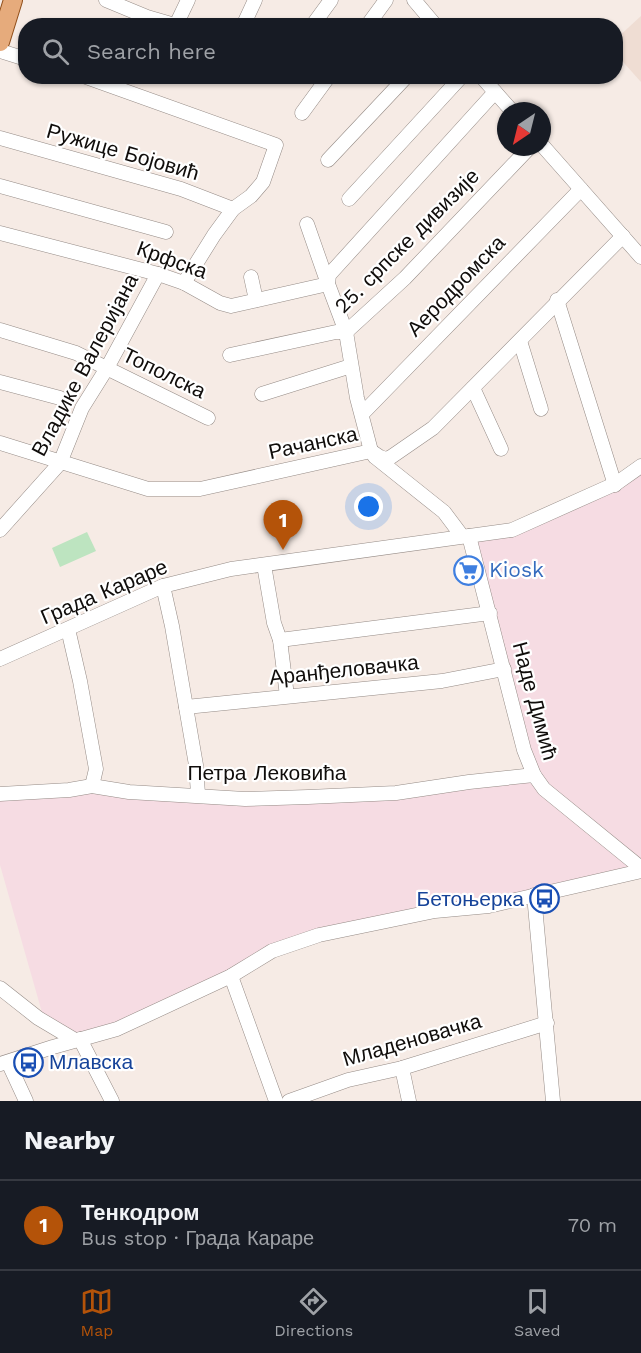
<!DOCTYPE html>
<meta charset="utf-8">
<style>
body{margin:0;font-family:"Work Sans",sans-serif;background:#242831;color:#f1f3f6}
.compass{position:absolute;left:497px;top:102px;width:54px;height:54px;border-radius:50%;background:#171b24;box-shadow:0 2px 4px #0004;rotate:215deg}
.you{position:absolute;left:369px;top:507px;width:21px;height:21px;margin:-15px;border:4px solid #fff;border-radius:50%;background:#1a73e8;box-shadow:0 0 0 9px #1a73e833}
.badge{display:grid;place-items:center;width:39px;height:39px;border-radius:50%;background:#b45309;color:#fff;font-size:20px;font-weight:700}
.pin{position:absolute;translate:-50% -50px;filter:drop-shadow(0 2px 3px #0008)}
.pin::after{content:'';position:absolute;top:32px;width:21px;height:18px;background:inherit;clip-path:polygon(0 0,100% 0,50% 100%)}
.list{margin:0;padding:0;list-style:none}
h2{display:flex;justify-content:space-between;align-items:center;height:78px;margin:0;padding:0 24px;font-size:26px}
h2 small{font-size:20px;font-weight:400;color:#9ea1a6}
.list li{display:grid;grid-template-columns:39px 1fr auto;gap:18px;align-items:center;box-sizing:border-box;height:90px;padding:0 24px;border-top:2px solid #363941}
.list b{display:block;font-size:22px;white-space:nowrap}
.list p{margin:0;font-size:20px;white-space:nowrap;color:#9ea1a6}
.list em{font-size:20px;font-style:normal;color:#9ea1a6}
.icon{flex:none;width:33px;height:33px;fill:none;stroke:currentColor;stroke-width:2;stroke-linecap:round;stroke-linejoin:round}
.map{position:relative;flex:none;width:641px;height:1101px;overflow:hidden}
.search{position:absolute;background:#171b24;box-shadow:0 2px 4px #0004;left:18px;right:18px;top:18px;height:66px;display:flex;align-items:center;gap:15px;box-sizing:border-box;padding:0 21px;border-radius:24px;color:#9ea1a6;font-size:22px}
.sheet{height:168px;background:#171b24}
nav{display:flex;justify-content:space-around;align-items:center;box-sizing:border-box;height:84px;border-top:2px solid #363941;background:#171b24;font-size:16px;color:#9ea1a6}
nav a{display:grid;justify-items:center;gap:3px}
nav .on{color:#b45309}
.map>svg:first-child{display:block}
</style>
<div class="map">
<svg width="641" height="1101" viewBox="0 0 641 1101">
<rect width="100%" height="100%" fill="#f6ebe5"/>
<path fill="#efddd3" d="M 641,16 L 641,82 L 616,54 L 616,39 Z"/>
<path fill="#f6dce3" d="M 641,466 L 641,871 L 319,935 L 82,1039 L 43,1016 L 0,865 L 0,796 L 69,790 L 245,799 L 533,775 L 469,536 L 512,530 Z"/>
<path fill="#bde4c0" d="M 87,532 L 96,551 L 60,567 L 52,548 Z"/>
<g fill="none" stroke-linecap="round" stroke-linejoin="round">
<defs>
<g id="minor">
<path d="M 106,0 L 147,17 L 178,26"/>
<path d="M 414,0 L 436,26"/>
<path d="M 176,25 L 188,0"/>
<path d="M 243,26 L 255,0"/>
<path d="M 312,26 L 331,0"/>
<path d="M 367,26 L 386,0"/>
<path d="M 0,51 L 26,59"/>
<path d="M 83,76 L 276,145 L 263,182 L 251,196 L 233,209 L 214,235 L 184,283"/>
<path d="M 481,76 L 512,111"/>
<path d="M 302,113 L 329,76"/>
<path d="M 0,138 L 181,189 L 233,209"/>
<path d="M 542,145 L 641,257"/>
<path d="M 328,160 L 407,76"/>
<path d="M 0,186 L 166,232"/>
<path d="M 349,199 L 462,76"/>
<path d="M 0,233 L 158,274 L 184,283 L 220,303 L 231,306 L 328,284 L 307,224"/>
<path d="M 251,277 L 256,300"/>
<path d="M 557,300 L 615,485"/>
<path d="M 0,330 L 76,353 L 208,418"/>
<path d="M 520,341 L 541,409"/>
<path d="M 230,355 L 336,332 L 346,332 L 405,278 L 530,147"/>
<path d="M 0,382 L 60,398"/>
<path d="M 473,388 L 501,449"/>
<path d="M 262,394 L 351,366"/>
<path d="M 362,414 L 581,189"/>
<path d="M 0,443 L 148,489 L 200,489 L 371,451 L 380,457 L 386,459 L 391,457 L 433,428 L 623,236"/>
<path d="M 0,530 L 60,463 L 82,408 L 107,368 L 158,274"/>
<path d="M 462,536 L 444,512 L 375,457 L 371,451 L 357,398 L 346,332 L 328,284 L 329,275 L 495,92"/>
<path d="M 469,536 L 524,750 L 534,775 L 544,789 L 641,868"/>
<path d="M 264,565 L 274,623 L 280,640 L 287,696"/>
<path d="M 163,586 L 172,626 L 196,765 L 198,794"/>
<path d="M 68,629 L 80,681 L 96,769 L 92,786"/>
<path d="M 280,640 L 490,613"/>
<path d="M 0,659 L 163,586 L 231,569 L 512,530 L 617,483 L 641,466"/>
<path d="M 186,707 L 442,681 L 504,669"/>
<path d="M 0,794 L 69,790 L 92,786 L 129,792 L 245,799 L 308,797 L 396,793 L 469,782 L 534,775"/>
<path d="M 534,895 L 553,1101"/>
<path d="M 231,976 L 276,1101"/>
<path d="M 0,988 L 38,1018 L 75,1040"/>
<path d="M 80,1039 L 112,1101"/>
<path d="M 8,1062 L 26,1101"/>
<path d="M 0,1064 L 53,1047 L 117,1029 L 231,976 L 272,951 L 319,935 L 435,911 L 489,906 L 641,871"/>
<path d="M 402,1068 L 409,1101"/>
<path d="M 289,1101 L 348,1080 L 402,1068 L 547,1023"/>
</g>
<path id="major" d="M 0,42 L 13,0"/>
</defs>
<use href="#minor" stroke="#958b86" stroke-width="15"/>
<use href="#major" stroke="#914f1b" stroke-width="20"/>
<use href="#minor" stroke="#fff" stroke-width="14"/>
<use href="#major" stroke="#e6ab7c" stroke-width="18"/>
</g>
<defs>
<symbol id="supermarket-ring" viewBox="-11 -11 22 22"><circle r="9.5" fill="#fff" stroke="#3f7fe0" stroke-width="1.5"/><path d="M-6-5.5h2.5l.6 2H6L4.5 2H-2.5L-4.4-4H-6ZM-1.5 3.2a1.3 1.3 0 1 0 .1 0ZM3 3.2a1.3 1.3 0 1 0 .1 0Z" fill="#3f7fe0"/></symbol>
<symbol id="bus-ring" viewBox="-11 -11 22 22"><circle r="9.5" fill="#fff" stroke="#1a4fb4" stroke-width="1.5"/><path d="M-5-6H5V4H4V6H2V4H-2V6H-4V4H-5ZM-3.5-4V0h7V-4ZM-3.5 1.2v1.5H-2V1.2ZM2 1.2v1.5H3.5V1.2Z" fill="#1a4fb4"/></symbol>
</defs>
<g fill-rule="evenodd">
<use href="#supermarket-ring" x="452" y="554" width="33" height="33"/>
<use href="#bus-ring" x="528" y="882" width="33" height="33"/>
<use href="#bus-ring" x="12" y="1046" width="33" height="33"/>
</g>
<g text-anchor="middle" stroke-width="4.5" stroke-linejoin="round" paint-order="stroke">
<g font-size="21" fill="#100d0b" stroke="#fff">
<text transform="translate(123 152) rotate(16)" y="7">Ружице Бојовић</text>
<text transform="translate(407 241) rotate(-45)" y="7">25. српске дивизије</text>
<text transform="translate(172 260) rotate(20)" y="7">Крфска</text>
<text transform="translate(456 286) rotate(-46)" y="7">Аеродромска</text>
<text transform="translate(85 365) rotate(-62)" y="7">Владике Валеријана</text>
<text transform="translate(164 373) rotate(26)" y="7">Тополска</text>
<text transform="translate(313 443) rotate(-12)" y="7">Рачанска</text>
<text transform="translate(104 592) rotate(-23)" y="7">Града Караре</text>
<text transform="translate(344 670) rotate(-6)" y="7">Аранђеловачка</text>
<text transform="translate(535 701) rotate(75)" y="7">Наде Димић</text>
<text x="267" y="780">Петра Лековића</text>
<text transform="translate(412 1040) rotate(-16)" y="7">Младеновачка</text>
</g>
<g font-size="21" fill="#366cbe" stroke="#fff" text-anchor="start">
<text x="489" y="577">Kiosk</text>
</g>
<g font-size="21" fill="#164399" stroke="#fff" text-anchor="end">
<text x="524" y="906">Бетоњерка</text>
<text x="49" y="1069" text-anchor="start">Млавска</text>
</g>
</g>
</svg>
<svg class="compass" viewBox="-18 -18 36 36"><path d="M0-13l5 13h-10z" fill="#e53935"/><path d="M0 13l5-13h-10z" fill="#9ea1a6"/></svg>
<div class="you"></div>
<div class="pin badge" style="left:283px;top:550px">1</div>
<div class="search"><svg class="icon" aria-label="search" viewBox="0 0 24 24"><circle cx="10" cy="10" r="6"/><path d="M15 15l6 6"/></svg>Search here</div>
</div>
<section class="sheet">
<h2>Nearby<small></small></h2>
<ul class="list">
<li><span class="badge">1</span><div><b>Тенкодром</b><p>Bus stop · Града Караре</p></div><em>70 m</em></li>
</ul>
</section>
<nav>
<a class="on"><svg class="icon" aria-label="map" viewBox="0 0 24 24"><path d="M3 6l6-2 6 2 6-2v14l-6 2-6-2-6 2zM9 4v14M15 6v14"/></svg>Map</a>
<a><svg class="icon" aria-label="directions" viewBox="0 0 24 24"><path d="M12 3l9 9-9 9-9-9zM9 14v-3h6M13 9l2 2-2 2"/></svg>Directions</a>
<a><svg class="icon" aria-label="saved" viewBox="0 0 24 24"><path d="M7 4h10v16l-5-4-5 4z"/></svg>Saved</a>
</nav>
